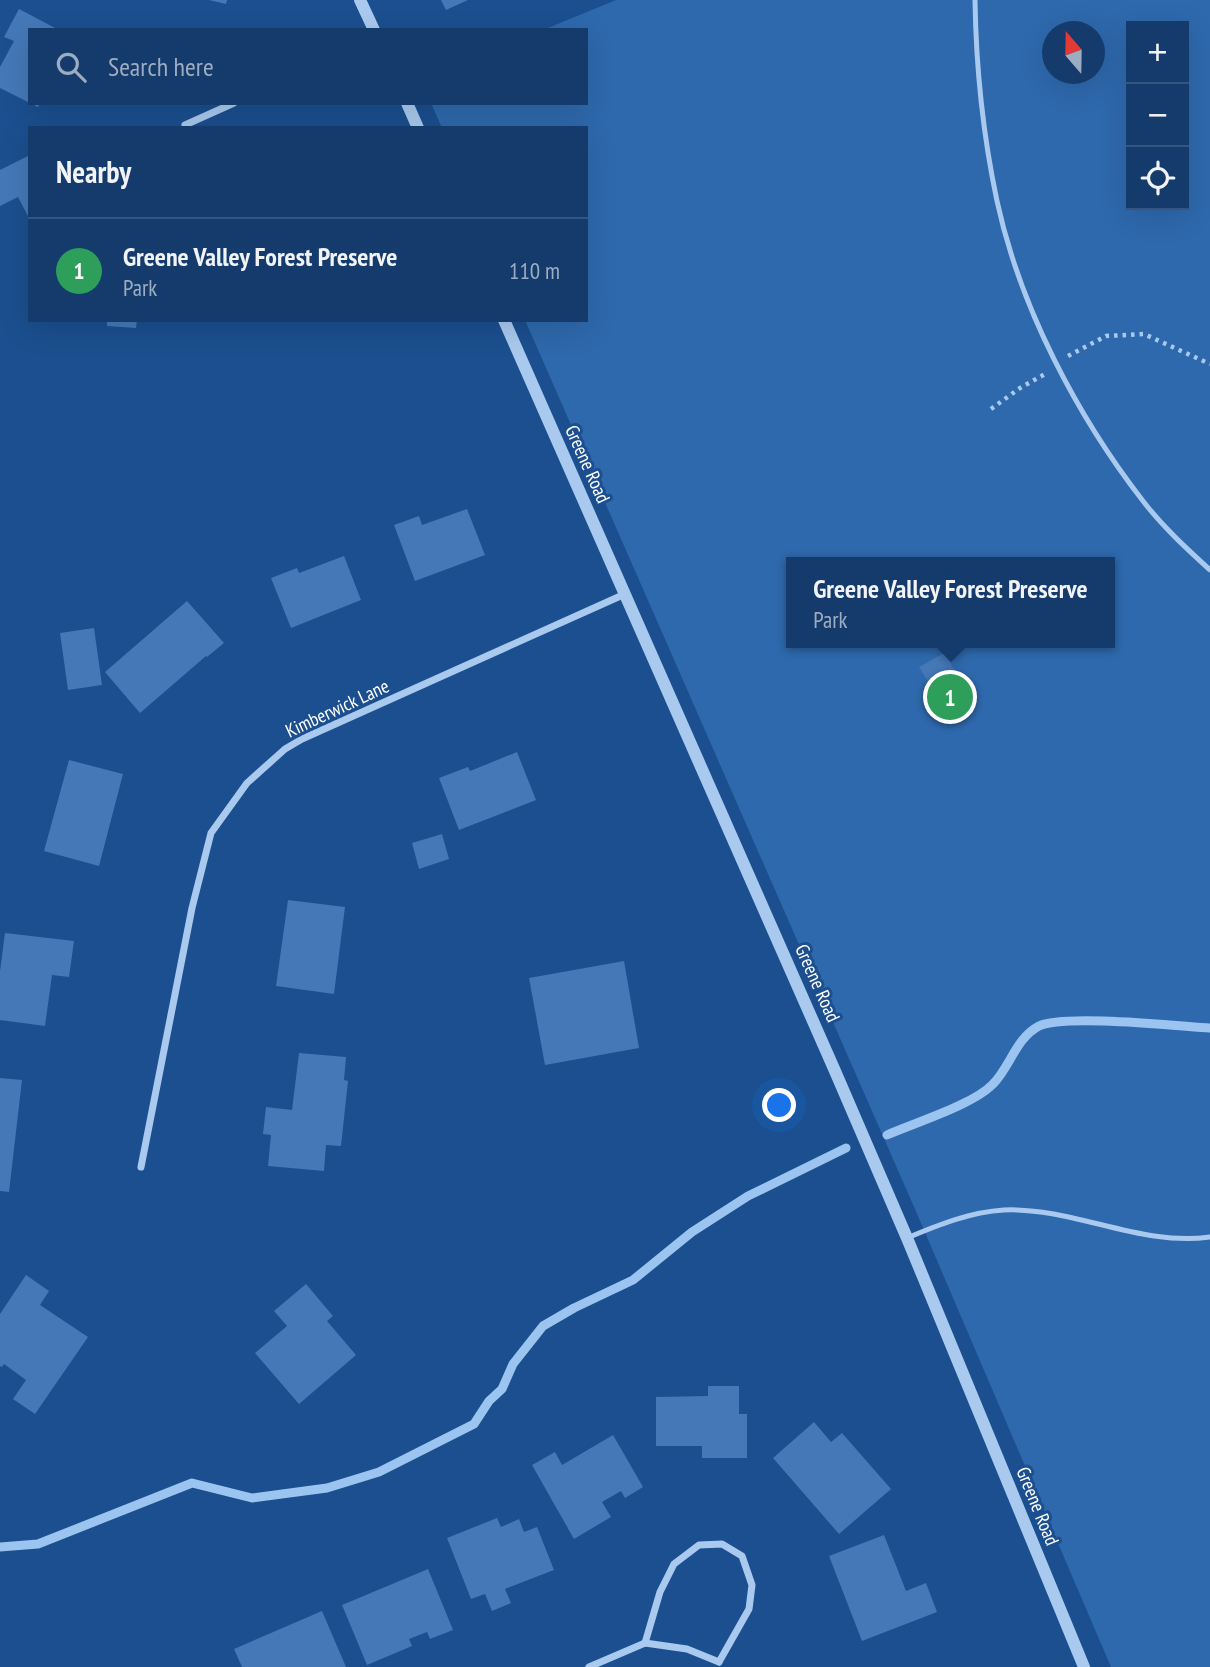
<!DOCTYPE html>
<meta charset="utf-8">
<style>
body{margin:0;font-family:"PT Sans Narrow",sans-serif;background:#214673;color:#f1f3f6}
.controls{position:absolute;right:21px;top:21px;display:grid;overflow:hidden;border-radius:0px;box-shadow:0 7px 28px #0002}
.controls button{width:63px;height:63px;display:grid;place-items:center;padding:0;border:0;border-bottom:2px solid #33557e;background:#143b6b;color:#f1f3f6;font:35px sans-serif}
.compass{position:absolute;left:1042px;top:21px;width:63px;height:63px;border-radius:50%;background:#143b6b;box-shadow:0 7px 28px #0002;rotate:340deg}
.you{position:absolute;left:780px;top:1106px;width:24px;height:24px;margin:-18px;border:5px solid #fff;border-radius:50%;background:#1a73e8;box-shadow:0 0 0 10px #1a73e833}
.badge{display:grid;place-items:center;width:46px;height:46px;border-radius:50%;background:#8c9099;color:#fff;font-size:23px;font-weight:700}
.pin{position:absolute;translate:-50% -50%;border:4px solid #fff;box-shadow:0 2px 7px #0006}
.popup{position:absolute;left:786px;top:557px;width:329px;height:91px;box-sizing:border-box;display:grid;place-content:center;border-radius:0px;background:#143b6b;filter:drop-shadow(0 2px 5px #0005);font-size:23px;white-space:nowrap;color:#9dadc1}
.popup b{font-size:26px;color:#f1f3f6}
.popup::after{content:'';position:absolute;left:50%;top:100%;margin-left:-14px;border:14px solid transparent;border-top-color:#143b6b}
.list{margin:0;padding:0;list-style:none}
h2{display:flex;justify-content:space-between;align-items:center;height:91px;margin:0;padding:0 28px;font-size:30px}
h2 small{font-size:23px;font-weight:400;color:#9dadc1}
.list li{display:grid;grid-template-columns:46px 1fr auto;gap:21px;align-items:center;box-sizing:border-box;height:105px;padding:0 28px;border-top:2px solid #33557e}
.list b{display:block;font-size:26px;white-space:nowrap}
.list p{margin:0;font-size:23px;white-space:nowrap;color:#9dadc1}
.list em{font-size:23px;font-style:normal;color:#9dadc1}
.icon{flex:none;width:38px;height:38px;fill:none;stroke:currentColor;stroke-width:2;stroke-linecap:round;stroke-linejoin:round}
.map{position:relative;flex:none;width:1210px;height:1667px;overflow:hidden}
.search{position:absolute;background:#143b6b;box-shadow:0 7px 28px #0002;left:28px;top:28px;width:560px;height:77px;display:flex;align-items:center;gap:18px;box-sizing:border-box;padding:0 24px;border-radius:0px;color:#9dadc1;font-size:26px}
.panel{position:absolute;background:#143b6b;box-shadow:0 7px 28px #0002;left:28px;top:126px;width:560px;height:196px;border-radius:0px}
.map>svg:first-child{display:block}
</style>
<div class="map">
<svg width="1210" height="1667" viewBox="0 0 1210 1667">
<rect width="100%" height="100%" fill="#1b4f8f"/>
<path fill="#2e69ad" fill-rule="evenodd" d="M 616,0 L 1210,0 L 1210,1667 L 1111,1667 L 918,1216 L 525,320 L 586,320 L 586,128 L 442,128 L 431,103 L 586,103 L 586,30 L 543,30 ZM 1131,26 L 1184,26 L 1184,205 L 1131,205 ZM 1052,32 L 1094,32 L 1094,74 L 1052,74 ZM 791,562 L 1109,562 L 1109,643 L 791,643 Z"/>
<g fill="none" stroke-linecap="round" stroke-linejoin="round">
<g stroke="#9cc4f0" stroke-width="9">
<path d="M 887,1135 C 914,1123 973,1105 993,1084 C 1010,1067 1016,1038 1039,1026 C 1064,1014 1177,1026 1210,1028"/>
<path d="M 0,1547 L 38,1544 L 192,1483 L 252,1498 L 327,1488 L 379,1472 L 474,1424 L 489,1401 L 502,1389 L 513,1364 L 543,1326 L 574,1308 L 633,1280 L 692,1232 L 748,1196 L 846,1148"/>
</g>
</g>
<g fill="#4478b7">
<path d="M 209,0 L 227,0 L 226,4 Z"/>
<path d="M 441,0 L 468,0 L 446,10 Z"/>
<path d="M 19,9 L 59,30 L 30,30 L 30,103 L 40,103 L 38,107 L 0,88 L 0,67 L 14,41 L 4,37 Z"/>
<path d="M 30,155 L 30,220 L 18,197 L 0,206 L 0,170 Z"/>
<path d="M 107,320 L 137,320 L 136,328 L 107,326 Z"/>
<path d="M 467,509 L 485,555 L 415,581 L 394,525 L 419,516 L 422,525 Z"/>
<path d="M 344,556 L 361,600 L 291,628 L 271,578 L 297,568 L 299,573 Z"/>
<path d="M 187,601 L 224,643 L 207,657 L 206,656 L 140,713 L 105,672 Z"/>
<path d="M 94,628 L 102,685 L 68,690 L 60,633 Z"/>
<path d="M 944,653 L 967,690 L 942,705 L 919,667 Z"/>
<path d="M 517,752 L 536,800 L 459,830 L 439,778 L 468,767 L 470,771 Z"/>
<path d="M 69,760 L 123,774 L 99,866 L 44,851 Z"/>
<path d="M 442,834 L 449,859 L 419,869 L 412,843 Z"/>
<path d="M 288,900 L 345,907 L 334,994 L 276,986 Z"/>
<path d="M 5,933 L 74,941 L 69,977 L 52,975 L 45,1026 L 0,1020 L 0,971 Z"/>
<path d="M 624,961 L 639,1048 L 545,1065 L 529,978 Z"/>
<path d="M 299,1053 L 346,1057 L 344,1080 L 348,1081 L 341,1146 L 326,1145 L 324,1171 L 268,1166 L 271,1135 L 263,1134 L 266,1107 L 292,1110 Z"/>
<path d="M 0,1078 L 22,1080 L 9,1192 L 0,1191 Z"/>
<path d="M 26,1275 L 49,1291 L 40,1305 L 88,1337 L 35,1414 L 13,1399 L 26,1380 L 4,1364 L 2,1367 L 0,1366 L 0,1314 Z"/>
<path d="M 306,1284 L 333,1316 L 327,1321 L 356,1355 L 299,1404 L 255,1353 L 287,1326 L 274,1311 Z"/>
<path d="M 708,1386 L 739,1386 L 739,1414 L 747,1414 L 747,1458 L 702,1458 L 702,1446 L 656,1446 L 656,1397 L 708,1396 Z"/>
<path d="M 814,1422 L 831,1442 L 842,1433 L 891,1489 L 839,1534 L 773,1458 Z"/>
<path d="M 613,1435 L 643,1487 L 625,1498 L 621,1491 L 602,1502 L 611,1517 L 574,1539 L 532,1465 L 555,1452 L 562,1465 Z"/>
<path d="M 497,1518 L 501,1527 L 519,1519 L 524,1532 L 537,1527 L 554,1570 L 505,1589 L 511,1603 L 492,1611 L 485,1594 L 471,1599 L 447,1538 Z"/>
<path d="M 884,1535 L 906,1591 L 926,1583 L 937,1612 L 862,1641 L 829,1556 Z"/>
<path d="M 428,1569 L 453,1630 L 430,1639 L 427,1632 L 409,1639 L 412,1646 L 367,1665 L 342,1605 Z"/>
<path d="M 322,1611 L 346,1667 L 242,1667 L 234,1649 Z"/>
</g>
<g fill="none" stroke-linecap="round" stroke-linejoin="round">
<g stroke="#a9c9ee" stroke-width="4.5" stroke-dasharray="3.5 5" stroke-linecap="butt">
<path d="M 1068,356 L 1106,336 L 1144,334 L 1210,364"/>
<path d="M 991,409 L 1020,388 L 1045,374"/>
</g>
<g stroke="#a9c9ee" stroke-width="5">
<path d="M 975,0 C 976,68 983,135 997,201 C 1020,307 1077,416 1143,501 C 1163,527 1186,548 1210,570"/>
<path d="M 907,1238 C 938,1225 970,1212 1004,1210 C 1074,1207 1140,1247 1210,1237"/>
</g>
<g stroke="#a9c9ee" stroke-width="7">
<path d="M 185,125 L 234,103"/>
<path d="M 141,1167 L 192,908 L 211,833 L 247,783 L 285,749 L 302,739 L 625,594"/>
<path d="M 645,1643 L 660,1592 L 674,1564 L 699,1545 L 722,1544 L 742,1556 L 752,1585 L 749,1609 L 719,1662"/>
<path d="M 589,1667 L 645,1643 L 687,1649 L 719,1662"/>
</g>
<g stroke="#a9c9ee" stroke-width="12">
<path d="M 360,0 L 374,30"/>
<path d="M 407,103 L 418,128"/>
<path d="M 504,320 L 835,1071 L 907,1238 L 1084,1667"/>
</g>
</g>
<g text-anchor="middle" stroke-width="6" stroke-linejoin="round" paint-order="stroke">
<g font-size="19" fill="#fff" stroke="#1b4f8f">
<text transform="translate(588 464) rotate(66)" y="7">Greene Road</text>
<text transform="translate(337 708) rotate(-25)" y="7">Kimberwick Lane</text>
<text transform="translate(818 983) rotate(66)" y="7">Greene Road</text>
<text transform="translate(1038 1506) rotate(68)" y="7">Greene Road</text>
</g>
</g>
</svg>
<div class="controls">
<button>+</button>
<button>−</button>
<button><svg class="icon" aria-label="locate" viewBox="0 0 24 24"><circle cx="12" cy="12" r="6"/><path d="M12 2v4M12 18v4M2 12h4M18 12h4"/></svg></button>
</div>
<svg class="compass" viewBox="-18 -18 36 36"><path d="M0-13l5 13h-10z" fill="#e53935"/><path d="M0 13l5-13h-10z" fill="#9dadc1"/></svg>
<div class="you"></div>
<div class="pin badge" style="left:950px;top:697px;background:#2e9e5b">1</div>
<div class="popup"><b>Greene Valley Forest Preserve</b>Park</div>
<div class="search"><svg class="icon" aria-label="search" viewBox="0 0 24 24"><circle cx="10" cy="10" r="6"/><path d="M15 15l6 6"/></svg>Search here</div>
<section class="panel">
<h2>Nearby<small></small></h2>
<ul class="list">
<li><span class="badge" style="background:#2e9e5b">1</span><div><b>Greene Valley Forest Preserve</b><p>Park</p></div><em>110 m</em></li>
</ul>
</section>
</div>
